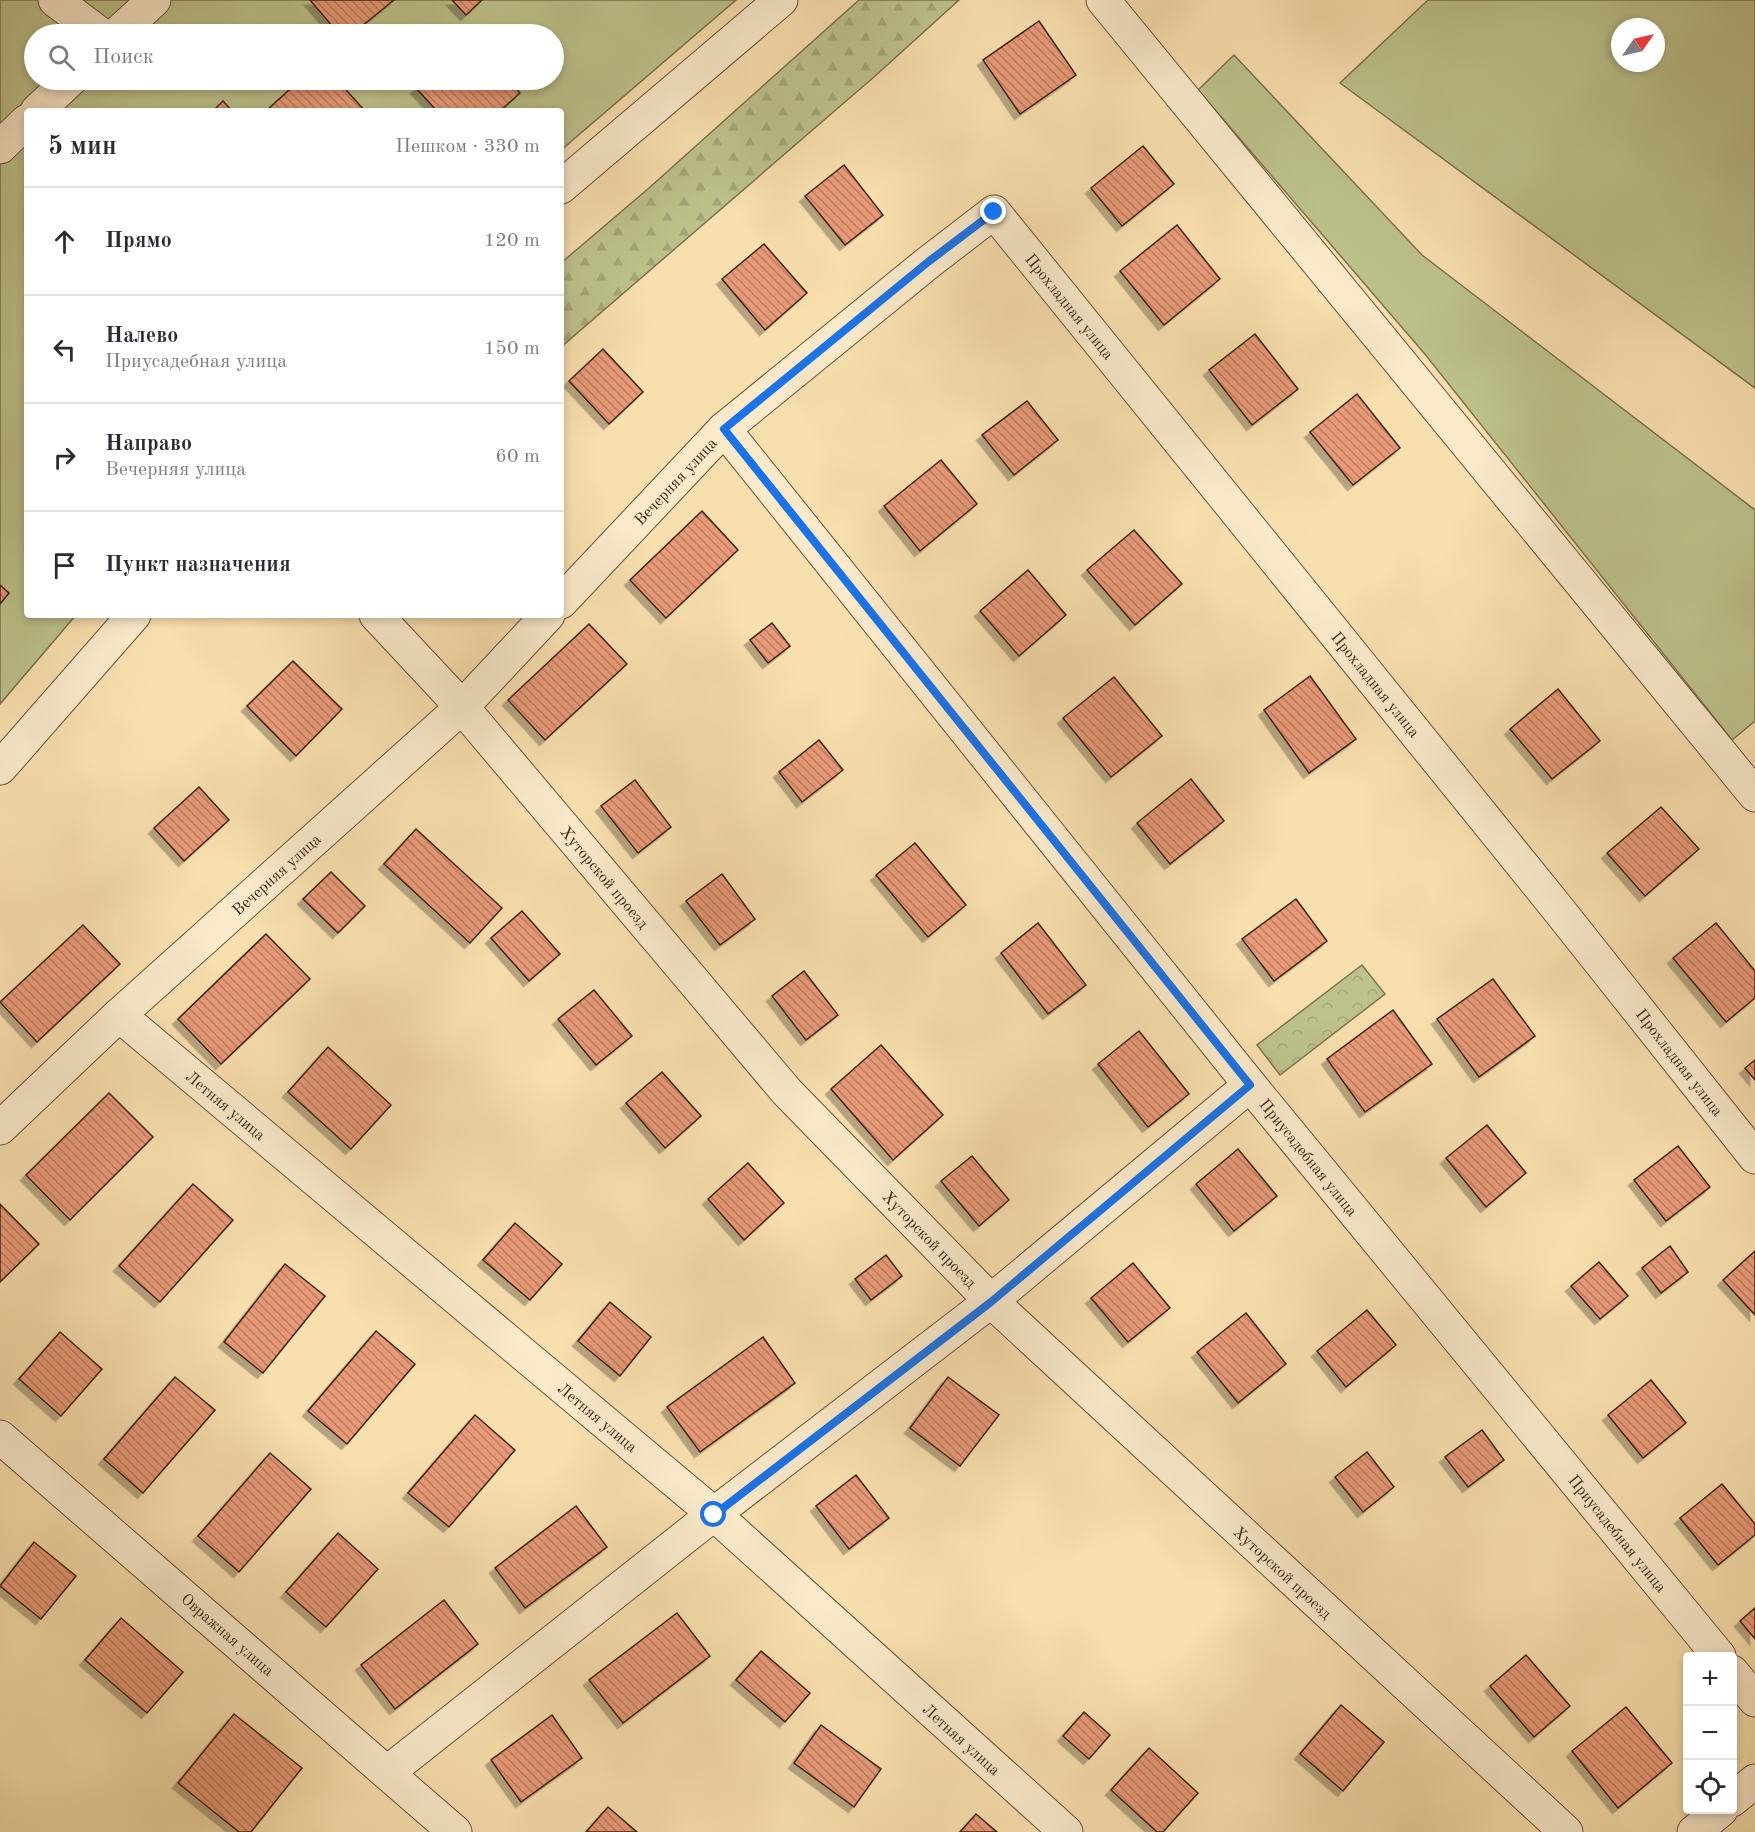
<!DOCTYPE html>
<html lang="ru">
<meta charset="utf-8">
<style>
body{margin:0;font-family:"Old Standard TT",serif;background:#f7f7f7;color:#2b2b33}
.controls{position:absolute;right:18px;bottom:18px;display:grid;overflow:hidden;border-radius:6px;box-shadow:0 3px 9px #0003}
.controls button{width:54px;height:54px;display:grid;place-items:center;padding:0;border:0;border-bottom:2px solid #e1e1e2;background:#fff;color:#2b2b33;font:30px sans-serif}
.compass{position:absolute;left:1611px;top:18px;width:54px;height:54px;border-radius:50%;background:#fff;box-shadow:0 3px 9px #0003;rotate:56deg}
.stop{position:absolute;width:18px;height:18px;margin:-14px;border:4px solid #1a73e8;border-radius:50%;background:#fff}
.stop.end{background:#1a73e8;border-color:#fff;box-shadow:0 2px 6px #0008}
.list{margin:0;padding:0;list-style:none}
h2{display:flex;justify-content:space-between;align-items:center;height:78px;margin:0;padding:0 24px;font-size:26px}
h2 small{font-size:20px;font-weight:400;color:#7c7c81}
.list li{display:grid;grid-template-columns:39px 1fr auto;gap:18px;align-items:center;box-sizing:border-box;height:108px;padding:0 24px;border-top:2px solid #e1e1e2}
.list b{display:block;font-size:22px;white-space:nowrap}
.list p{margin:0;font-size:20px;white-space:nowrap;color:#7c7c81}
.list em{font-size:20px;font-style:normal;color:#7c7c81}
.icon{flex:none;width:33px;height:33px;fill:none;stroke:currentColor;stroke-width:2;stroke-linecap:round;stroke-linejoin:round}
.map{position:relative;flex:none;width:1755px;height:1832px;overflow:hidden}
.search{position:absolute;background:#fff;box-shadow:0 3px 9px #0003;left:24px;top:24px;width:540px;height:66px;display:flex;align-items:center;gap:15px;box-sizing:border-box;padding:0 21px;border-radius:33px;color:#7c7c81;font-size:22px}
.panel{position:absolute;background:#fff;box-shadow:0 3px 9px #0003;left:24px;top:108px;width:540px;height:510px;border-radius:6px}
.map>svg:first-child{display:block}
</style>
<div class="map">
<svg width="1755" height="1832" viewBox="0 0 1755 1832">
<defs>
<pattern id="forest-firs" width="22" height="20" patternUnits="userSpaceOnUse" patternTransform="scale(1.5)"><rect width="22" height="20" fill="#bdc28b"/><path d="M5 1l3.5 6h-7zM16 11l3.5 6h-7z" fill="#a4a677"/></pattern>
<pattern id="park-crowns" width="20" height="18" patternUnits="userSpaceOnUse" patternTransform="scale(1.5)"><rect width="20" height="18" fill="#bdc28b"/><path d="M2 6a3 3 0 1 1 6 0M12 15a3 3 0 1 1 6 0" fill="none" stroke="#a4a677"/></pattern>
<pattern id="building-back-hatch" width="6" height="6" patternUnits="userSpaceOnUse" patternTransform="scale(1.5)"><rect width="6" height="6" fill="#e89a78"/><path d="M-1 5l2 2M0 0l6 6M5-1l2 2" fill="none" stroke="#bd7d61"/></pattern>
<filter id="shadow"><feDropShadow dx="-5.5" dy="5.5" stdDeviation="0" flood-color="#0004"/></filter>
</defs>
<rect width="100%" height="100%" fill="#f8dfae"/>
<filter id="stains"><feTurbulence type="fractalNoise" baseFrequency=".00333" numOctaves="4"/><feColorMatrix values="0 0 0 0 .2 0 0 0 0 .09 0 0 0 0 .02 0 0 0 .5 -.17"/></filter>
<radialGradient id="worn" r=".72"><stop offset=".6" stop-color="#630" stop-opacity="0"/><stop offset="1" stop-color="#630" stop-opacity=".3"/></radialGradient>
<g fill="#bdc28b" stroke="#7e724e" stroke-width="1.5" fill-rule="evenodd">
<path d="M 0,0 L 736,0 L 561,150 L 561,111 L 27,111 L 27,615 L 76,615 L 0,704 ZM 34,34 L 554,34 L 554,80 L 34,80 Z"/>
<path d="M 1428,0 L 1755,0 L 1755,388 L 1340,83 ZM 1620,27 L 1656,27 L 1656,63 L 1620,63 Z"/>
<path d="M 1234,55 L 1422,255 L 1755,510 L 1755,721 L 1732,740 L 1424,353 L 1198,90 Z"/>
</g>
<path fill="url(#forest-firs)" stroke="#7e724e" stroke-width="1.5" d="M 859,0 L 959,0 L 874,77 L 561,347 L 561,263 L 649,188 Z"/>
<path fill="url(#park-crowns)" stroke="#7e724e" stroke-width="1.5" d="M 1362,965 L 1385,994 L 1280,1075 L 1257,1045 Z"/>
<g fill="url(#building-back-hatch)" stroke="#3f2212" stroke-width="1.5" filter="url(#shadow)">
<path d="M 310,0 L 394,0 L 352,34 L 339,34 Z"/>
<path d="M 452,0 L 482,0 L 466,15 Z"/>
<path d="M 1039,21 L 1076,75 L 1020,114 L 983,60 Z"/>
<path d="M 300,80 L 337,80 L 365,111 L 266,111 Z"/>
<path d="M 426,80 L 508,80 L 520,93 L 500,111 L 437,111 L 416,88 Z"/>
<path d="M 223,101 L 232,111 L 213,111 Z"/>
<path d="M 1143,146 L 1174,184 L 1122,226 L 1091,188 Z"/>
<path d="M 844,165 L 883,215 L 845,245 L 805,196 Z"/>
<path d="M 1177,225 L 1220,279 L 1164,325 L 1120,271 Z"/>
<path d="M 764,244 L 807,293 L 765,330 L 722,279 Z"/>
<path d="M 1255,334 L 1298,389 L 1252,425 L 1209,370 Z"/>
<path d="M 603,349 L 643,392 L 609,424 L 569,381 Z"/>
<path d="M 1357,394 L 1400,448 L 1353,485 L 1310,432 Z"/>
<path d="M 1027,401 L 1058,440 L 1014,475 L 982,435 Z"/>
<path d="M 941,460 L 977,504 L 920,551 L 884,506 Z"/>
<path d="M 702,511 L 738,550 L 666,618 L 630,580 Z"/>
<path d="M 1134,530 L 1182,584 L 1135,625 L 1087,570 Z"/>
<path d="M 1028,570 L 1066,615 L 1019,656 L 980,611 Z"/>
<path d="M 0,585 L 9,593 L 0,604 Z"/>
<path d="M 772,623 L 790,646 L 768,663 L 750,640 Z"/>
<path d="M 589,624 L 627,664 L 545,740 L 508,700 Z"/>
<path d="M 293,661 L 342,709 L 296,756 L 247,706 Z"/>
<path d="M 1310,676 L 1356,739 L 1309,773 L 1264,710 Z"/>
<path d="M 1114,677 L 1162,736 L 1111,777 L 1063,718 Z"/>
<path d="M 1558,689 L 1600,741 L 1552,779 L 1510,729 Z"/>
<path d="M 819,740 L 843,770 L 802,802 L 779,772 Z"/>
<path d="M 1191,779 L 1224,821 L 1170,864 L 1137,823 Z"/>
<path d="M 635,780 L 671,827 L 638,853 L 601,806 Z"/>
<path d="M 199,787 L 229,820 L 184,861 L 154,828 Z"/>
<path d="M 1661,807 L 1699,849 L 1645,896 L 1607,853 Z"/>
<path d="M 416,829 L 502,908 L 470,943 L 384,864 Z"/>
<path d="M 915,843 L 966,905 L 928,937 L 876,875 Z"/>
<path d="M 331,872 L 365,906 L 338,933 L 303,899 Z"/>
<path d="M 722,874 L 755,919 L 720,945 L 686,901 Z"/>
<path d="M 1296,899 L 1327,941 L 1274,981 L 1242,939 Z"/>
<path d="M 522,911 L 560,954 L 529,981 L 491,938 Z"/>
<path d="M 1038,923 L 1086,985 L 1048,1014 L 1001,953 Z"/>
<path d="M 1716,923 L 1755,971 L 1755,998 L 1726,1022 L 1673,958 Z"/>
<path d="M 83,925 L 120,964 L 37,1042 L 0,1002 Z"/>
<path d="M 266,934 L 310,979 L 221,1064 L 178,1019 Z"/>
<path d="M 804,971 L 838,1015 L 806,1040 L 772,996 Z"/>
<path d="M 1493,979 L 1535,1036 L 1479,1077 L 1437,1019 Z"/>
<path d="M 594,990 L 632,1036 L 596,1065 L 558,1019 Z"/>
<path d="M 1393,1010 L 1432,1064 L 1365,1112 L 1327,1059 Z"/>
<path d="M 1139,1031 L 1189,1094 L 1148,1127 L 1098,1064 Z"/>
<path d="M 881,1045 L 943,1115 L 893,1160 L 831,1089 Z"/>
<path d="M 328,1047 L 391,1105 L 351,1149 L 288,1092 Z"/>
<path d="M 1755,1060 L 1755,1080 L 1745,1068 Z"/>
<path d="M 662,1072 L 701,1116 L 665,1148 L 626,1103 Z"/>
<path d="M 109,1093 L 153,1137 L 70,1220 L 26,1175 Z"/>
<path d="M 1487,1125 L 1526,1173 L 1486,1207 L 1446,1158 Z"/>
<path d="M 1678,1146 L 1710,1187 L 1666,1221 L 1634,1180 Z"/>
<path d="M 1238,1149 L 1277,1196 L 1234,1231 L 1196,1184 Z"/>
<path d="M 972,1156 L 1009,1200 L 979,1226 L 941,1181 Z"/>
<path d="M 748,1163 L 784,1203 L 744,1240 L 708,1199 Z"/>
<path d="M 193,1184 L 233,1220 L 160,1302 L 119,1266 Z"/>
<path d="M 0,1204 L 39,1244 L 0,1282 Z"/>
<path d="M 515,1223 L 562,1264 L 530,1300 L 483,1260 Z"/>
<path d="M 1670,1246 L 1688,1272 L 1661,1293 L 1642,1268 Z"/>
<path d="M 1755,1251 L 1755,1315 L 1723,1280 Z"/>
<path d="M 886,1255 L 902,1276 L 871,1300 L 855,1279 Z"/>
<path d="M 1599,1262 L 1628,1296 L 1600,1319 L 1571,1286 Z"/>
<path d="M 1133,1263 L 1170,1308 L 1128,1342 L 1091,1298 Z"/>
<path d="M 285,1264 L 325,1296 L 263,1373 L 224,1342 Z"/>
<path d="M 610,1302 L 651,1337 L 620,1376 L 578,1341 Z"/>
<path d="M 1367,1310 L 1396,1345 L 1346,1387 L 1317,1351 Z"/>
<path d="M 1246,1313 L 1286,1364 L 1238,1403 L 1197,1352 Z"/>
<path d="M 376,1331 L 415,1364 L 347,1444 L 308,1411 Z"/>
<path d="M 60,1332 L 102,1369 L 61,1416 L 19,1379 Z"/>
<path d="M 763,1337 L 795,1383 L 700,1452 L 667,1407 Z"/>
<path d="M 175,1377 L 215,1410 L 143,1493 L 104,1459 Z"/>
<path d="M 948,1377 L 999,1415 L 960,1466 L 910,1428 Z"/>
<path d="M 1651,1380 L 1686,1423 L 1643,1458 L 1608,1415 Z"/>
<path d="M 475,1415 L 515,1450 L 449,1527 L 408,1493 Z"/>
<path d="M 1482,1430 L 1504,1460 L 1468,1487 L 1445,1457 Z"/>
<path d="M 1367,1452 L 1394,1487 L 1363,1512 L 1335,1477 Z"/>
<path d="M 270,1453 L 311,1489 L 239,1572 L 198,1536 Z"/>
<path d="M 856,1475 L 889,1518 L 849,1549 L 816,1506 Z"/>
<path d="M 1722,1484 L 1755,1524 L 1755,1535 L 1718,1565 L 1680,1518 Z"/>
<path d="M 576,1506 L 607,1547 L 525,1608 L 495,1568 Z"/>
<path d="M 338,1533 L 378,1569 L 326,1627 L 286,1592 Z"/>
<path d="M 34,1542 L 76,1576 L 41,1619 L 0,1586 Z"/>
<path d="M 444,1600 L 478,1644 L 395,1709 L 361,1665 Z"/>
<path d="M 1755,1608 L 1755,1639 L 1740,1621 Z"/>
<path d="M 677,1613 L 710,1656 L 623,1723 L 589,1680 Z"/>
<path d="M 121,1618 L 183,1672 L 147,1713 L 85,1660 Z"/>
<path d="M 761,1651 L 810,1693 L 785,1722 L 736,1680 Z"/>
<path d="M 1526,1655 L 1570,1706 L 1534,1737 L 1490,1686 Z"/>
<path d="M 1341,1705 L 1384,1742 L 1343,1791 L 1300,1754 Z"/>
<path d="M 1626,1707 L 1672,1763 L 1618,1808 L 1572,1751 Z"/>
<path d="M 1084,1712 L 1110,1735 L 1089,1759 L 1063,1736 Z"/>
<path d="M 234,1714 L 302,1768 L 251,1832 L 239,1832 L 178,1783 Z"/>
<path d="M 552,1715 L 582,1758 L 521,1802 L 491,1760 Z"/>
<path d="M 821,1725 L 881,1769 L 854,1807 L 794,1763 Z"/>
<path d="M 1149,1748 L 1198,1793 L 1163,1832 L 1157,1832 L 1111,1790 Z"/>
<path d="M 608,1807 L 637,1832 L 586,1832 Z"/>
<path d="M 976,1814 L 997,1832 L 960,1832 Z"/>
</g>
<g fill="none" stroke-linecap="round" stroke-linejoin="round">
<defs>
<g id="minor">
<path d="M 55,0 L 100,34"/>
<path d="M 1103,0 L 1755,795"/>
<path d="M 117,34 L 154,0"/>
<path d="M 37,111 L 70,80"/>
<path d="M 0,147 L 27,121"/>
<path d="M 561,187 L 781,0"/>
<path d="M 724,429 L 1250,1085 L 1719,1656"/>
<path d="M 561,602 L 724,429 L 929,262 L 994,212 L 1554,904 L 1755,1157"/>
<path d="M 376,615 L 462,707 L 787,1092 L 991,1301 L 1566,1832"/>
<path d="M 0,768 L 134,615"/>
<path d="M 119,1015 L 714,1514 L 1066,1832"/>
<path d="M 0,1128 L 119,1015 L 462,707 L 548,615"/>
<path d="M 0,1437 L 455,1832"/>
<path d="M 1732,1672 L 1755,1700"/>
<path d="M 388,1772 L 714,1514 L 991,1301 L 1250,1085"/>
<path d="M 1732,1800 L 1755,1781"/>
<path d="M 1694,1832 L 1721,1810"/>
</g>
</defs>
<use href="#minor" stroke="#6d5139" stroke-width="35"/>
<use href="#minor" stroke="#faeaca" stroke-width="33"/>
</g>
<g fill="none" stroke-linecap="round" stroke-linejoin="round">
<path stroke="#1a73e8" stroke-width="8" d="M 714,1515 L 991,1302 L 1250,1085 L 724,429 L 928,262 L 994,212"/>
</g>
<g text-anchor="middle" stroke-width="5" stroke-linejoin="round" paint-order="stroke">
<g font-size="16" fill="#3f2212" stroke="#faeaca">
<text transform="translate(1070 306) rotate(51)" y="6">Прохладная улица</text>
<text transform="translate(675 481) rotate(-47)" y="6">Вечерняя улица</text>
<text transform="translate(1376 684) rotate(51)" y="6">Прохладная улица</text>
<text transform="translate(276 874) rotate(-42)" y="6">Вечерняя улица</text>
<text transform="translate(605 877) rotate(50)" y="6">Хуторской проезд</text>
<text transform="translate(1680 1062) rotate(52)" y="6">Прохладная улица</text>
<text transform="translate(226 1105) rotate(40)" y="6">Летняя улица</text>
<text transform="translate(1309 1157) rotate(51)" y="6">Приусадебная улица</text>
<text transform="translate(930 1239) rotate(46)" y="6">Хуторской проезд</text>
<text transform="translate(598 1417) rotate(40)" y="6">Летняя улица</text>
<text transform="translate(1618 1533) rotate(51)" y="6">Приусадебная улица</text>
<text transform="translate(1283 1572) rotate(43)" y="6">Хуторской проезд</text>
<text transform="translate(228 1634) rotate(41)" y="6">Овражная улица</text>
<text transform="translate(962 1739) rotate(42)" y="6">Летняя улица</text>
</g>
</g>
<rect width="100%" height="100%" filter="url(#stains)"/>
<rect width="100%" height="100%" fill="url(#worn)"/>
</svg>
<div class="controls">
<button>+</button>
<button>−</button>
<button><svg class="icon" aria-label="locate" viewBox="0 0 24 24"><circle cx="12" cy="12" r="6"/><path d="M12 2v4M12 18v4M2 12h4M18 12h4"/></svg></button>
</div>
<svg class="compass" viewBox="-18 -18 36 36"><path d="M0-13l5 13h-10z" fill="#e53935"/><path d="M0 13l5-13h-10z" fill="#7c7c81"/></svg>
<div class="stop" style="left:714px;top:1515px"></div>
<div class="stop end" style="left:994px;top:212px"></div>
<div class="search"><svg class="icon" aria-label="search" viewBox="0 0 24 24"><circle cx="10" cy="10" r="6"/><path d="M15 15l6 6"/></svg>Поиск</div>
<section class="panel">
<h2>5 мин<small>Пешком · 330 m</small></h2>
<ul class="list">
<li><svg class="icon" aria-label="ahead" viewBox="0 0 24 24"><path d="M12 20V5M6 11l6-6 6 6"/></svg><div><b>Прямо</b></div><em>120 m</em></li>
<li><svg class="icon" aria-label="left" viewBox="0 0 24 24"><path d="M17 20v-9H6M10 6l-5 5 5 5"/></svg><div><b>Налево</b><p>Приусадебная улица</p></div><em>150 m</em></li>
<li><svg class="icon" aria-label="right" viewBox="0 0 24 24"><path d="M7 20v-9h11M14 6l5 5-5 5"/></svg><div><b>Направо</b><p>Вечерняя улица</p></div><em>60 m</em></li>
<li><svg class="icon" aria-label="arrive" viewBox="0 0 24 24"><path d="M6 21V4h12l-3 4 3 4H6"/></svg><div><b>Пункт назначения</b></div></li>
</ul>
</section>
</div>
